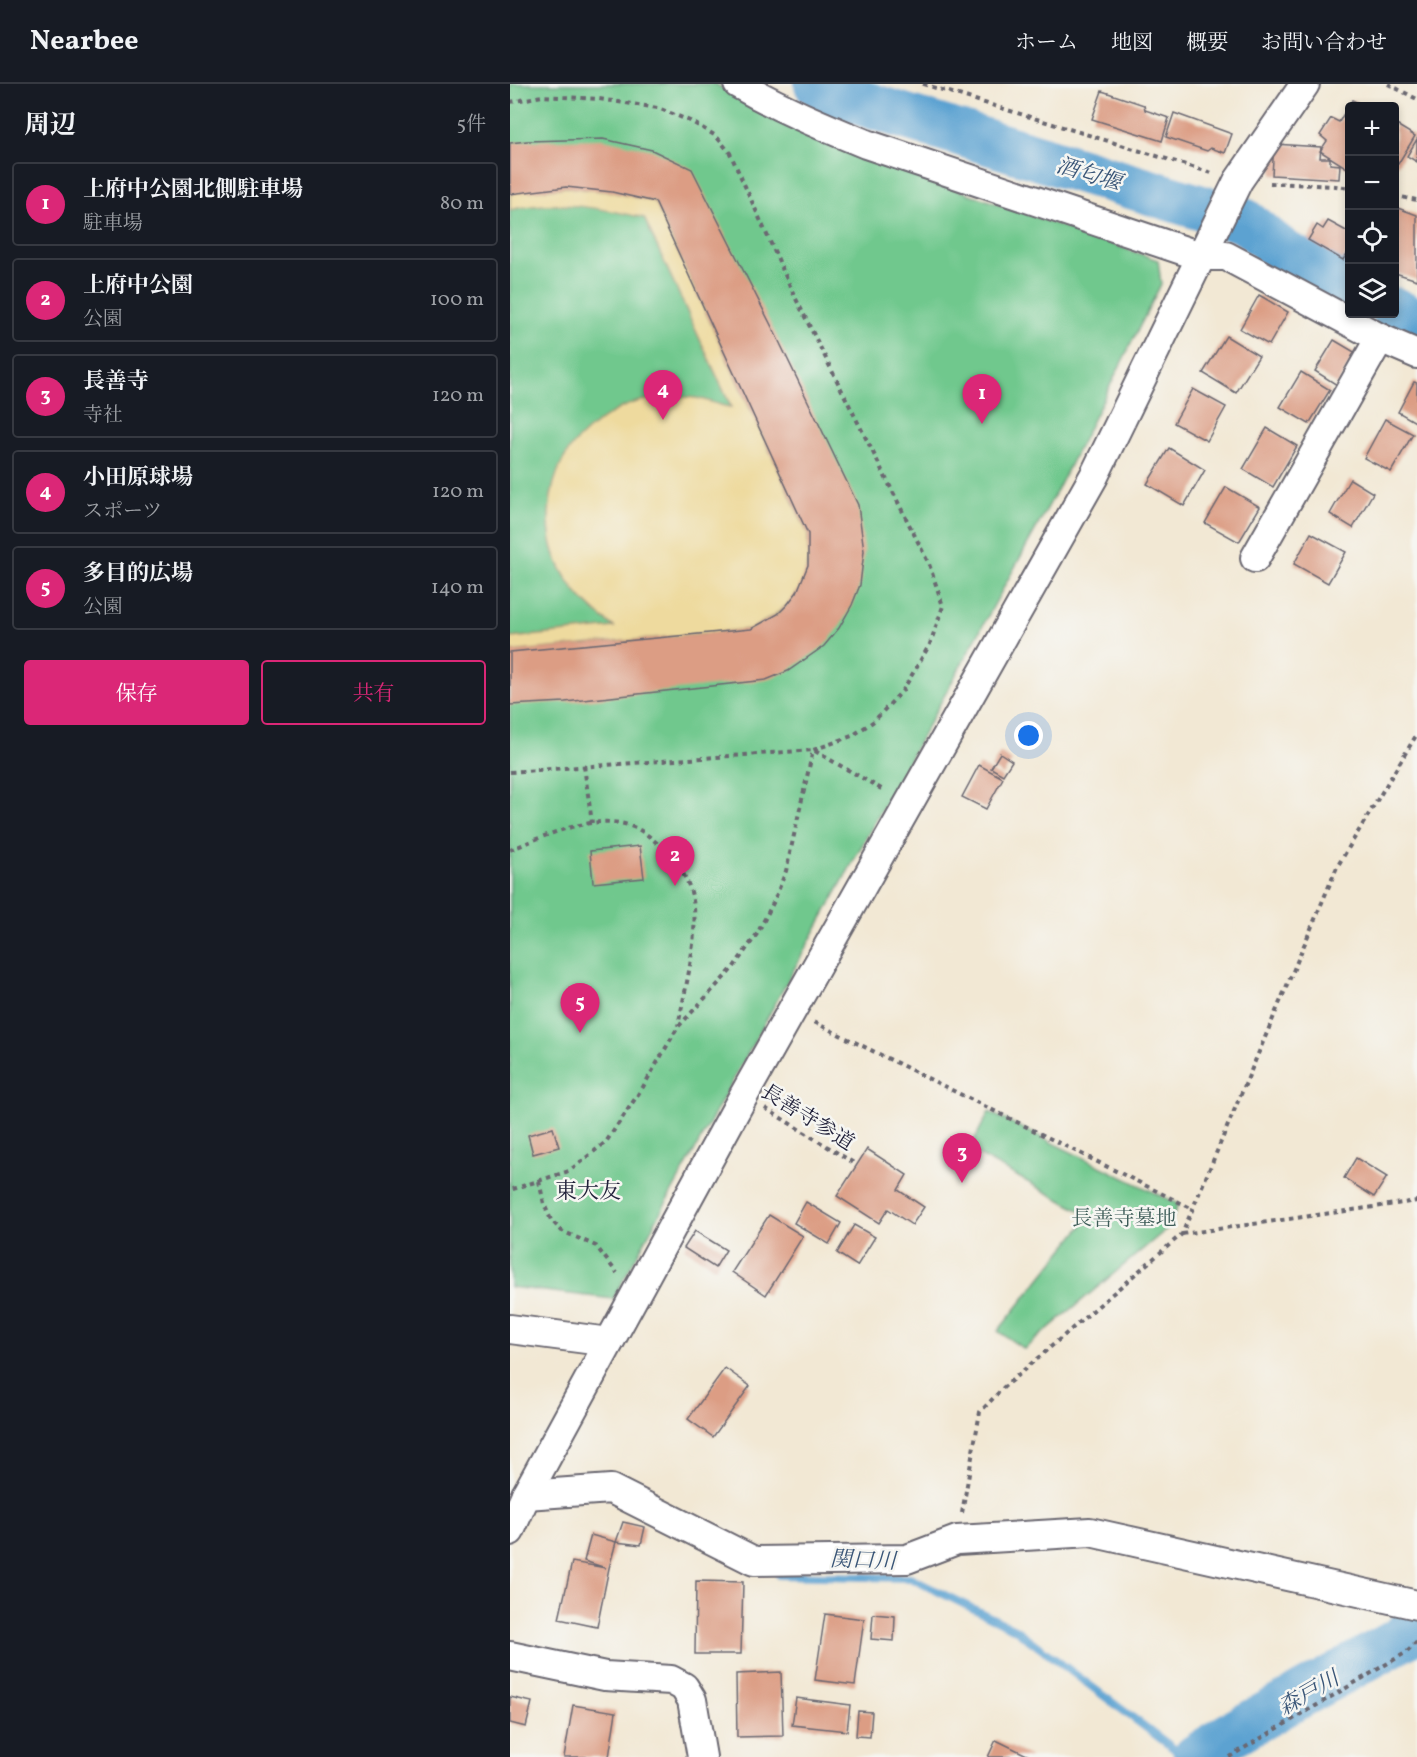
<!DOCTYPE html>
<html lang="ja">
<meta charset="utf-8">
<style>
body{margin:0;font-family:Vollkorn,"Noto Serif JP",serif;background:#20242c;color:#f1f3f6}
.controls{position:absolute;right:18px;top:18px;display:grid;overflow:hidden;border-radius:6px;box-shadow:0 3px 9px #0003}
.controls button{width:54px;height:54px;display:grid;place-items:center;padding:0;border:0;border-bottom:2px solid #363941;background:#171b24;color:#f1f3f6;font:30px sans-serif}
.you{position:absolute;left:519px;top:652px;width:21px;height:21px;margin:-15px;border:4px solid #fff;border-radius:50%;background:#1a73e8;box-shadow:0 0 0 9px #1a73e833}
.badge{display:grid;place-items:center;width:39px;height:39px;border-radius:50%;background:#db2777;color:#fff;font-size:20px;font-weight:700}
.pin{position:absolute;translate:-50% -50px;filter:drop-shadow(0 2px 3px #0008)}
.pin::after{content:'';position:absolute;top:32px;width:21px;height:18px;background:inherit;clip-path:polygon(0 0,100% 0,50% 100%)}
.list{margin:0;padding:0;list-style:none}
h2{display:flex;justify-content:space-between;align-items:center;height:78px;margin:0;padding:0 24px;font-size:26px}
h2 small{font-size:20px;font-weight:400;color:#9ea1a6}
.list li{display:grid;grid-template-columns:39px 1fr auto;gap:18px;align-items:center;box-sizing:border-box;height:84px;margin:0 12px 12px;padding:0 12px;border:2px solid #363941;border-radius:6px}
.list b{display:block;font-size:22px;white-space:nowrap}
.list p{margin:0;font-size:20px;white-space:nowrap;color:#9ea1a6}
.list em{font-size:20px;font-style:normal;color:#9ea1a6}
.actions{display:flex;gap:12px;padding:18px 24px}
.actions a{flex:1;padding:14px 0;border:2px solid #db2777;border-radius:6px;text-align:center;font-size:21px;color:#db2777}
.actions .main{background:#db2777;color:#fff}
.icon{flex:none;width:33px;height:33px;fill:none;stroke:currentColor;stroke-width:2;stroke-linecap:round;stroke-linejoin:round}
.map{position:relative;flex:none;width:907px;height:1673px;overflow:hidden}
header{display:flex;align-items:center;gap:36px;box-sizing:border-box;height:84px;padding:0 30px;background:#171b24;border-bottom:2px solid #363941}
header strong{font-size:28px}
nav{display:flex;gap:33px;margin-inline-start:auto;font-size:21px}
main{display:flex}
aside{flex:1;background:#171b24}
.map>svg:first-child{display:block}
</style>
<header>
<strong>Nearbee</strong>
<nav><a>ホーム</a><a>地図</a><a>概要</a><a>お問い合わせ</a></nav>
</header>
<main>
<aside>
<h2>周辺<small>5件</small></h2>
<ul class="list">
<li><span class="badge">1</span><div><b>上府中公園北側駐車場</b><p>駐車場</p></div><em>80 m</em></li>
<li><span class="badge">2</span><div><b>上府中公園</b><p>公園</p></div><em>100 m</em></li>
<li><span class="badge">3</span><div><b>長善寺</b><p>寺社</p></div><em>120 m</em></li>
<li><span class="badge">4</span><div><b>小田原球場</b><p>スポーツ</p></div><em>120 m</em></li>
<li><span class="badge">5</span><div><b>多目的広場</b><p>公園</p></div><em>140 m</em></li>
</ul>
<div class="actions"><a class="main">保存</a><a>共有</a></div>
</aside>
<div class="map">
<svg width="907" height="1673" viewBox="0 0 907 1673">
<rect width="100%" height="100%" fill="#f6f6f2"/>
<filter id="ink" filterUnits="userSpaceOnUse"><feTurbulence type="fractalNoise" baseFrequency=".0167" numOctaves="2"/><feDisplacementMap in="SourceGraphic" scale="12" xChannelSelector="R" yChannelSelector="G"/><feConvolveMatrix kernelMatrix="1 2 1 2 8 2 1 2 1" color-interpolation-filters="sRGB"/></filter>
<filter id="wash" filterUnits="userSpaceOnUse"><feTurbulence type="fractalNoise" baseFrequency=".008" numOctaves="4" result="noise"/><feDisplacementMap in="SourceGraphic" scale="24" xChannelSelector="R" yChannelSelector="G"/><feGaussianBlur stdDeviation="1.35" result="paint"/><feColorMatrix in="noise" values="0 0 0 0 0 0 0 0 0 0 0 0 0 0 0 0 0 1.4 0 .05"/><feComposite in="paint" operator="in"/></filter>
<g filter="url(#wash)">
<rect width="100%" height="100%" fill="#f2e8d4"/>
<g fill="#70c88d" stroke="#497564" stroke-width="1.5">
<path d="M 0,0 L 205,0 L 317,60 L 648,176 L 651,200 L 550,401 L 103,1215 L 0,1203 Z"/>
<path d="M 479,1028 L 668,1120 L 658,1144 L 514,1265 L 488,1247 L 580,1132 L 459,1066 Z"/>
</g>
<path fill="#eeda9e" stroke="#887e6c" stroke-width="1.5" d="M 56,103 L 102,108 L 145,118 L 298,450 C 298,460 299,473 297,483 C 290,517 269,530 241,545 L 0,568 L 0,554 L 104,543 C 78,523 59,506 46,474 C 34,443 38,405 53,376 C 67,349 106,321 135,316 C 151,313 170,312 186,314 C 198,316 209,322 221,323 L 134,134 C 91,124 44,115 0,126 L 0,110 L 10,108 Z"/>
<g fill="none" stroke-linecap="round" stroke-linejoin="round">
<path stroke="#5ba2d1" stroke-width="8" d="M 269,1491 L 400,1494 L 505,1545 L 675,1673"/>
<g stroke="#5ba2d1" stroke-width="46">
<path d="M 307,0 L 325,11 L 734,137 L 776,170 L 840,203"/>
<path d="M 884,226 L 907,238"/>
<path d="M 686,1673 L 718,1652 L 893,1554 L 907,1539"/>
</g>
</g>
<g id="blocks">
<g fill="#dc9d84">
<path d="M 592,7 L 634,21 L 635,26 L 659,34 L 652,57 L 582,35 Z"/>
<path d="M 842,16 L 855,22 L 840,22 L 840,86 L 810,67 L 817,57 L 810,51 L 821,34 L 829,38 Z"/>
<path d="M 664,29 L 722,50 L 715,69 L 701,64 L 697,67 L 656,53 Z"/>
<path d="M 885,40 L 905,52 L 888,80 L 887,80 L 885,83 Z"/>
<path d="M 93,55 L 142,66 L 182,85 L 266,251 L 348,421 L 354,467 L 350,501 L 342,521 L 329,544 L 314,562 L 278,587 L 256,596 L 55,618 L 0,621 L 0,568 L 241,545 L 268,530 L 277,521 L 287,508 L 298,481 L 298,450 L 145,118 L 102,108 L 56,103 L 0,110 L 0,59 L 17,57 Z"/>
<path d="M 907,55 L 907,78 L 897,72 Z"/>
<path d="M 764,60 L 811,63 L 810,74 L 820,74 L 820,80 L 830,81 L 829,95 L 762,91 Z"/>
<path d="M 885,123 L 907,131 L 907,196 L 885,189 Z"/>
<path d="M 818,137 L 840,149 L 840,165 L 833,176 L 798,156 L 807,141 L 813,145 Z"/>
<path d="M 749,211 L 778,228 L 759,261 L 730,245 Z"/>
<path d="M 716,252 L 749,272 L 726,309 L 693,289 Z"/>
<path d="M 824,256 L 846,269 L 827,301 L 805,287 Z"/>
<path d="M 791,288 L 820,306 L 799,340 L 770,323 Z"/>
<path d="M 904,298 L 907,299 L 907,339 L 888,328 Z"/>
<path d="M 683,305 L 716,323 L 697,357 L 664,339 Z"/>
<path d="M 875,335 L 903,350 L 881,388 L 854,374 Z"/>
<path d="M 757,344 L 787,362 L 763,403 L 733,385 Z"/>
<path d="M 659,364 L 695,386 L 674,422 L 637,400 Z"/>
<path d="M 840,395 L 863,409 L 843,444 L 820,430 Z"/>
<path d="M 716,403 L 750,423 L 729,458 L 695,439 Z"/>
<path d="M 801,449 L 836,468 L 818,499 L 784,480 Z"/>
<path d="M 490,669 L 502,677 L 493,691 L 481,684 Z"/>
<path d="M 469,681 L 493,694 L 476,725 L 452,713 Z"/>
<path d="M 130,762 L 134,794 L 83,799 L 80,767 Z"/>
<path d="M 43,1044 L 49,1063 L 23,1070 L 18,1051 Z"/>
<path d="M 357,1065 L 397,1091 L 388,1106 L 414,1123 L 402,1141 L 378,1125 L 369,1139 L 327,1112 Z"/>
<path d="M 846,1074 L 877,1093 L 864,1113 L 834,1094 Z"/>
<path d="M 296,1118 L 331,1139 L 319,1160 L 284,1139 Z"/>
<path d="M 259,1131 L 293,1152 L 256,1211 L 222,1188 Z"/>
<path d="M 344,1141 L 365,1153 L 347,1182 L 327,1169 Z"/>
<path d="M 185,1147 L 216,1166 L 205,1184 L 174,1164 Z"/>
<path d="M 215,1284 L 240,1302 L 203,1353 L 178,1335 Z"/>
<path d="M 113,1438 L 135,1443 L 131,1461 L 106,1458 Z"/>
<path d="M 81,1451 L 106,1458 L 99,1484 L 87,1543 L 49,1535 L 62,1478 L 96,1484 L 74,1477 Z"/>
<path d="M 186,1497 L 233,1498 L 231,1570 L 185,1570 Z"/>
<path d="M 315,1530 L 354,1535 L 345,1601 L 305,1596 Z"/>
<path d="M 363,1530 L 385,1532 L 384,1557 L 361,1555 Z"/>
<path d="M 271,1588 L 273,1652 L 227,1653 L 226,1590 Z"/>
<path d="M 0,1613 L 22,1618 L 16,1643 L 0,1639 Z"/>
<path d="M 286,1614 L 340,1621 L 337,1647 L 282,1641 Z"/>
<path d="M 63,1621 L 106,1628 L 99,1673 L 54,1673 Z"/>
<path d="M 348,1627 L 362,1628 L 360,1653 L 346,1652 Z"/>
<path d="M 486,1656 L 521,1673 L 478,1673 Z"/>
</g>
</g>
</g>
<g filter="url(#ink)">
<use href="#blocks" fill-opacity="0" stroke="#6b6771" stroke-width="1.5"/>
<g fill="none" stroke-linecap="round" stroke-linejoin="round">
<defs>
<g id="minor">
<path d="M 228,0 C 269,24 312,42 356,60 L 690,172 L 716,172 L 870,254 L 907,270"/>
<path d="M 745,474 L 870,254"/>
<path d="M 0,1245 L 99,1258"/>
<path d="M 16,1411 L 101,1405 L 244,1477 L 397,1475 L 447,1456 L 580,1448 L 907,1521"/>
<path d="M 0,1447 L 16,1411 L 234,1011 L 584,392 L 728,97 L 795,0"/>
<path d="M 0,1572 L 95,1592 L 161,1596 L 174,1603 L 182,1616 L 192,1673"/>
</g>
</defs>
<use href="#minor" stroke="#6b6771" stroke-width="32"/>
<g stroke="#6b6771" stroke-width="4" stroke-dasharray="4.5 4.5" stroke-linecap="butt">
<path d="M 413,0 L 702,89"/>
<path d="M 878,0 L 907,15"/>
<path d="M 0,18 L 32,12 L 89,15 L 148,24 L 180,37 L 206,52 L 220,69 L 285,213 L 419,480 L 433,522 L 420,560 L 393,606 L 364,637 L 342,652 L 303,666 L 276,787 L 264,817 L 247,850 L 223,884 L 168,943 L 133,1003 L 96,1058 L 59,1087 L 0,1106"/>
<path d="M 760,99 L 826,102 L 840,104"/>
<path d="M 884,112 L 907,116"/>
<path d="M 74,682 L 82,739"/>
<path d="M 0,688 L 303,666 L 375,707"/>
<path d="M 0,766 C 34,752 87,727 123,743 C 134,747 144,756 152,764 C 169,779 182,800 184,824 C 187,858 175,907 168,942"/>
<path d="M 304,938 L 683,1125"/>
<path d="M 255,1024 L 347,1081"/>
<path d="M 29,1097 L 34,1120 L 41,1136 L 52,1147 L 86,1162 L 107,1189"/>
<path d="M 672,1150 L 907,1117"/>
<path d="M 452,1429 L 470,1328 L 494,1303 L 672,1150 L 827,783 L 907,650"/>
<path d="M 719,1673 L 897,1568 L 907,1558"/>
</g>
<use href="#minor" stroke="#fff" stroke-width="28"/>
</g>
</g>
<g text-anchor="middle" stroke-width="5" stroke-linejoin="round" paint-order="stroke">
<g font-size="21" fill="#22223b" stroke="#f6f6f2">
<text transform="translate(298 1033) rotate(32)" y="7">長善寺参道</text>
</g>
<g font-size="21" fill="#3d5c58" stroke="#f6f6f2">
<text x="614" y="1141">長善寺墓地</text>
</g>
<g font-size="22" font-style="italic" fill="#395577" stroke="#f6f6f2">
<text transform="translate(579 89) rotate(17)" y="8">酒匂堰</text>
<text transform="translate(353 1475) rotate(2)" y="8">関口川</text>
<text transform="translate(798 1608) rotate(-30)" y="8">森戸川</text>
</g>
<g font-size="22" fill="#22223b" stroke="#f6f6f2">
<text x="78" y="1114">東大友</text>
</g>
</g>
</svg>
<div class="controls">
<button>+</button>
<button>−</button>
<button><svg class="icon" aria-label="locate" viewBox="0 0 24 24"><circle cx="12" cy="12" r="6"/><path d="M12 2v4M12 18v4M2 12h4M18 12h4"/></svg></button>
<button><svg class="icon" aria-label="layers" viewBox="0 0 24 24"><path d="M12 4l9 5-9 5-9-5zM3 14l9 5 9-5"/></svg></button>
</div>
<div class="you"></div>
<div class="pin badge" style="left:472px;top:340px">1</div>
<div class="pin badge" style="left:165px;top:802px">2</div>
<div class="pin badge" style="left:452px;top:1099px">3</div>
<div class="pin badge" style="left:153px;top:336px">4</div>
<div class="pin badge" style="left:70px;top:949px">5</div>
</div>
</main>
